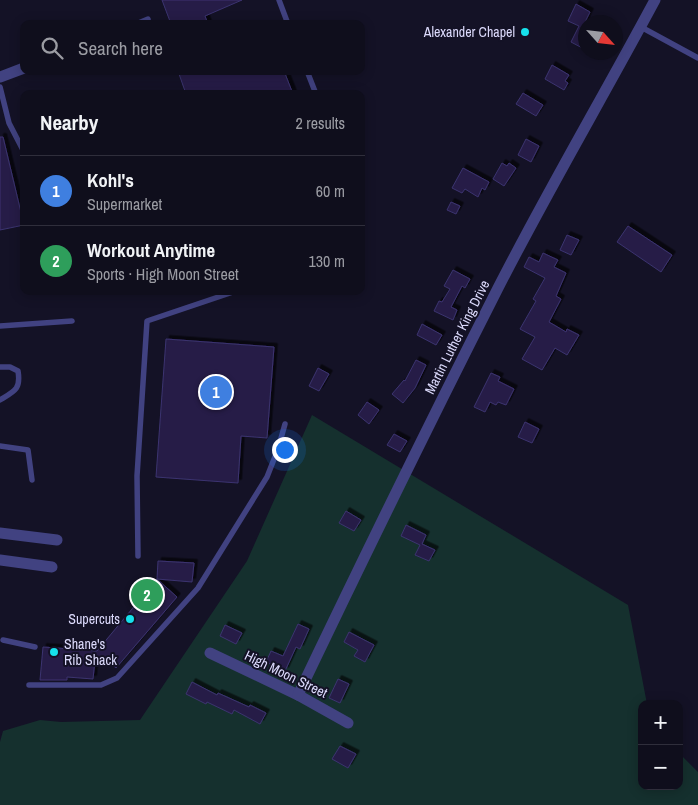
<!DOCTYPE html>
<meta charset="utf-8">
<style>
body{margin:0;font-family:"Archivo Narrow",sans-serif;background:#1d1c29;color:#f1f3f6}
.controls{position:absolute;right:15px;bottom:15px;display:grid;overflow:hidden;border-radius:10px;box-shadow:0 2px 12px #0003}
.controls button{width:45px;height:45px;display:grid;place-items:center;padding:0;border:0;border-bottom:1px solid #2f2e3b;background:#0f0e1c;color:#f1f3f6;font:25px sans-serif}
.compass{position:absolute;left:578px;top:15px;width:45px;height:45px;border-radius:50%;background:#0f0e1c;box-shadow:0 2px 12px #0003;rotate:117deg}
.you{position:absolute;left:284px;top:449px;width:18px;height:18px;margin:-12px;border:4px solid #fff;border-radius:50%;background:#1a73e8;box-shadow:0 0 0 8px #1a73e833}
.badge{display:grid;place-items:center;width:32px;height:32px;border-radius:50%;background:#16e1ec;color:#fff;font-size:16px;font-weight:700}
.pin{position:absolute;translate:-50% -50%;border:2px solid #fff;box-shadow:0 1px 5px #0006}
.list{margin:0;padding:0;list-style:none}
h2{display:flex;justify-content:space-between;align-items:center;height:65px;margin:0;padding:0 20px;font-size:21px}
h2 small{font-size:16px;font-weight:400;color:#9b9ca3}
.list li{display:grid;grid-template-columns:32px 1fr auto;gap:15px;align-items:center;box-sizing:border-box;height:70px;padding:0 20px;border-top:1px solid #2f2e3b}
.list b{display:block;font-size:19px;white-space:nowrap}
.list p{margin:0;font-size:16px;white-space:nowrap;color:#9b9ca3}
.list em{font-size:16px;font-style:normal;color:#9b9ca3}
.icon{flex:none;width:28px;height:28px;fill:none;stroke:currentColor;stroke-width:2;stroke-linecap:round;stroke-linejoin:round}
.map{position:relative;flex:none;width:698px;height:805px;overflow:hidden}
.search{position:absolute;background:#0f0e1c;box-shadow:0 2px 12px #0003;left:20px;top:20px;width:345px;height:55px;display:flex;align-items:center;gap:12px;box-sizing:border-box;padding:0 18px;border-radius:10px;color:#9b9ca3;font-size:19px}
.panel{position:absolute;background:#0f0e1c;box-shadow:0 2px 12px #0003;left:20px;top:90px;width:345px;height:205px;border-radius:10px}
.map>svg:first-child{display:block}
</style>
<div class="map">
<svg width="698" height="805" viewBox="0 0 698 805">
<defs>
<filter id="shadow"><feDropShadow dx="3.5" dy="-3.5" stdDeviation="0" flood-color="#0009"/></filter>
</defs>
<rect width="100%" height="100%" fill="#141226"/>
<path fill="#15302e" d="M 312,415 L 628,605 L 647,704 L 642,704 L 642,786 L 679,786 L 679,753 L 698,772 L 698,805 L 0,805 L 0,742 L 3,731 L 40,720 L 61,722 L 140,720 L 247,561 Z"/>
<g fill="#251f46" stroke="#3c3370" filter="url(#shadow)">
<path d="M 162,0 L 242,0 L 205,16 L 208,24 L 171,24 Z"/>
<path d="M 576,4 L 590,12 L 586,20 L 586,50 L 571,42 L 579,26 L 568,21 Z"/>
<path d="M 552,65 L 569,75 L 565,81 L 568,83 L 564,90 L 545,79 Z"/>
<path d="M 178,71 L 284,71 L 293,94 L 186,94 Z"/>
<path d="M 523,93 L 543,105 L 536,116 L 516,104 Z"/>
<path d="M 0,137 L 3,137 L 24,225 L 0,230 Z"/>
<path d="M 526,139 L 539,146 L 531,162 L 518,155 Z"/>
<path d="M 502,163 L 507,166 L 509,163 L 516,168 L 504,186 L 493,179 Z"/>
<path d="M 463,168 L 489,182 L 485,190 L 482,188 L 478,197 L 465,189 L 462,193 L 452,188 Z"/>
<path d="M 451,202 L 460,206 L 456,214 L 447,210 Z"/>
<path d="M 628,226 L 672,255 L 661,272 L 617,242 Z"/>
<path d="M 567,235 L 579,240 L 571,255 L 560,250 Z"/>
<path d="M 543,253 L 558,260 L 554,267 L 566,273 L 556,296 L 561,299 L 549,322 L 566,332 L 567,329 L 579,335 L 567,355 L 555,348 L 542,370 L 522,359 L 535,337 L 520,329 L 536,301 L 533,299 L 545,278 L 524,267 L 529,257 L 539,262 Z"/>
<path d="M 453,270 L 470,279 L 465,288 L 462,286 L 451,307 L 457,310 L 453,320 L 434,311 L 439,301 L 442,302 L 450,289 L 444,286 Z"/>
<path d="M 422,324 L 442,335 L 436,345 L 417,335 Z"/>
<path d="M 166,339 L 274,347 L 267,438 L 241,436 L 238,483 L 156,477 Z"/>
<path d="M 416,360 L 426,365 L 415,388 L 403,403 L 392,394 L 404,380 L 405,381 Z"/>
<path d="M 318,368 L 329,374 L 319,391 L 309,386 Z"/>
<path d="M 491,373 L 500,377 L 498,381 L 514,389 L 506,405 L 498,402 L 496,405 L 490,402 L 485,412 L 474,407 Z"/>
<path d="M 367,402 L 379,410 L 369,424 L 358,415 Z"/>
<path d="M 525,422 L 539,429 L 532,443 L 518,437 Z"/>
<path d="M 394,434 L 407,441 L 400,452 L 387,445 Z"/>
<path d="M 346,511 L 361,520 L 354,531 L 339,523 Z"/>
<path d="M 406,525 L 426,535 L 422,544 L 435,550 L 429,561 L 415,555 L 420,545 L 401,536 Z"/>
<path d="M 158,561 L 194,563 L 192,582 L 157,579 Z"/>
<path d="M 157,579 L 177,597 L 116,668 L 108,661 L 95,660 L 93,679 L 67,677 L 67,680 L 40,680 L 43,647 L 97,651 Z"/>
<path d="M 298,624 L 309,629 L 300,649 L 296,647 L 285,671 L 266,662 L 271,651 L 283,656 Z"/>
<path d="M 225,625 L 242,633 L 236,644 L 220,636 Z"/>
<path d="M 349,632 L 374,645 L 365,662 L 354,656 L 358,650 L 344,642 Z"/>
<path d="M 338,679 L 349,684 L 340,703 L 329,698 Z"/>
<path d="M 192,682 L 217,695 L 218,693 L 249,707 L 250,705 L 266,713 L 260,724 L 234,710 L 232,714 L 207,702 L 206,704 L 186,694 Z"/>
<path d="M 340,746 L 356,754 L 348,768 L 332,759 Z"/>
</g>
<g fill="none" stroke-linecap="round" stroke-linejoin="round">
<g stroke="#414281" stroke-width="5.5">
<path d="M 279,0 L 288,24"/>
<path d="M 136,24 L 148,19"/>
<path d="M 641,27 L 698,58"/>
<path d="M 307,71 L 316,94"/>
<path d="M 0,87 L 9,123 L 24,152"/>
<path d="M 0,326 L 72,321"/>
<path d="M 0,367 L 10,367 L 18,371 C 21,389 15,391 0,400"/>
<path d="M 0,446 L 28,450 L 32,480"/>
<path d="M 138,556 L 137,476 L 147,321 L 236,291"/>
<path d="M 3,640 L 35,647"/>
<path d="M 29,685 L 101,685 L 117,678 L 198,588 L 267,477 L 278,449 L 285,424"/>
</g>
<g stroke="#414281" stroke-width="11">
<path d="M 0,77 L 24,68"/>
<path d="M 0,533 L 57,540"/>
<path d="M 0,560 L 52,567"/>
<path d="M 210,653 L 298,695 L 348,723"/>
<path d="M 298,695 C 363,559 429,424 497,290 C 547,192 603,97 655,0"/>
</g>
</g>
<g fill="#16e1ec" stroke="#141226" stroke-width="2">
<circle cx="525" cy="32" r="5"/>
<circle cx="130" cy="619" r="5"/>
<circle cx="54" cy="652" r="5"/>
</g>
<g text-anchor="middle" stroke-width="4" stroke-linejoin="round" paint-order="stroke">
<g font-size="14" fill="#dcdafc" stroke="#141226" text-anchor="end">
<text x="515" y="37">Alexander Chapel</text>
<text x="120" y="624">Supercuts</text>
<text x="64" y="649" text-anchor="start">Shane's<tspan x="64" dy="16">Rib Shack</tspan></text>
</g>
<g font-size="14" fill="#dcdafc" stroke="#141226">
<text transform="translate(457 337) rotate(-63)" y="5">Martin Luther King Drive</text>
<text transform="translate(286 674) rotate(26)" y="5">High Moon Street</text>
</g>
</g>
</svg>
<div class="controls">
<button>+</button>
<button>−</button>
</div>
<svg class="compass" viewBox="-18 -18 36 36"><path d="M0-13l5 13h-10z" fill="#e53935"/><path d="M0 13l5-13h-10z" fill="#9b9ca3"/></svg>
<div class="you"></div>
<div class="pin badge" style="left:216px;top:392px;background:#3f7fe0">1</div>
<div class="pin badge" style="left:147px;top:595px;background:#2e9e5b">2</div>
<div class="search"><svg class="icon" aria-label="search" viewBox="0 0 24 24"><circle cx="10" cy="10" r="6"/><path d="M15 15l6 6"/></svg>Search here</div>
<section class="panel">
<h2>Nearby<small>2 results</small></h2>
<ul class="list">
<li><span class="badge" style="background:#3f7fe0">1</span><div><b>Kohl's</b><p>Supermarket</p></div><em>60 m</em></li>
<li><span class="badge" style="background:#2e9e5b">2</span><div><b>Workout Anytime</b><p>Sports · High Moon Street</p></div><em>130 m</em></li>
</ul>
</section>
</div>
